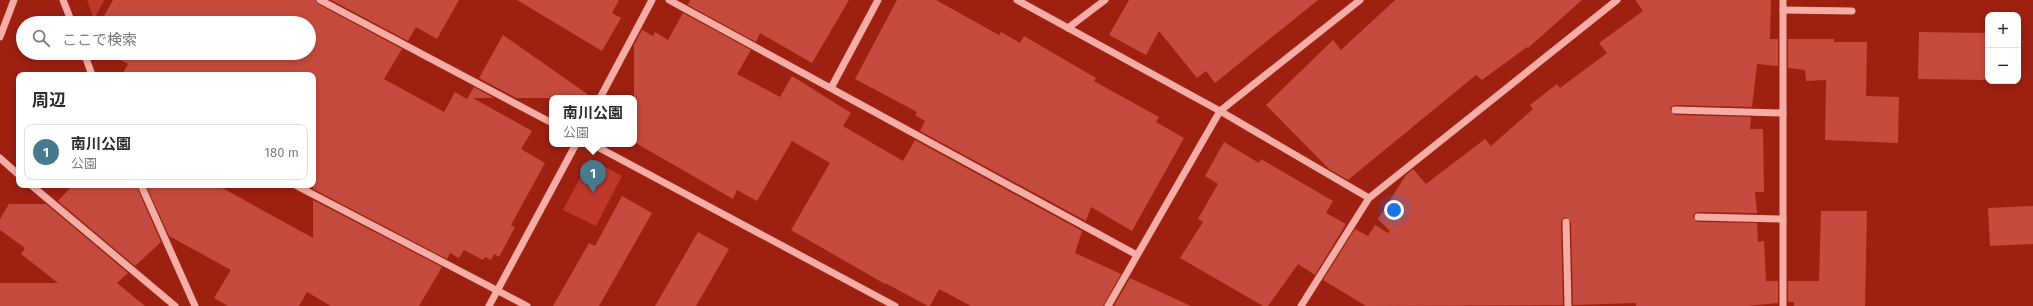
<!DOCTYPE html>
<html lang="ja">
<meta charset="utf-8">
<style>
body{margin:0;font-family:"Fira Sans","Noto Sans JP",sans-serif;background:#f7f7f7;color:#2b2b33}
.controls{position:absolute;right:12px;top:12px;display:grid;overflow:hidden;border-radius:8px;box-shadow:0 2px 6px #0003}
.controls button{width:36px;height:36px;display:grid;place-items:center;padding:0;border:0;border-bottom:1px solid #e1e1e2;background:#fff;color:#2b2b33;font:20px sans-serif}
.you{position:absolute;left:1394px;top:210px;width:14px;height:14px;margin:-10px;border:3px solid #fff;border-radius:50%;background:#1a73e8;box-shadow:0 0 0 6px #1a73e833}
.badge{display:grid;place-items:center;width:26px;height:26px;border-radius:50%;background:#47798f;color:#fff;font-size:13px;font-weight:700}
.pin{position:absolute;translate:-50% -33px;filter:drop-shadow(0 1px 2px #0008)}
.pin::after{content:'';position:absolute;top:21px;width:14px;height:12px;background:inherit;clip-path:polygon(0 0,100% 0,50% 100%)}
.popup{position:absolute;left:549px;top:95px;width:88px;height:52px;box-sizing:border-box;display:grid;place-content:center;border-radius:8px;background:#fff;filter:drop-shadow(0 1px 3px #0005);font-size:13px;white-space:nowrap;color:#7c7c81}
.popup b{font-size:15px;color:#2b2b33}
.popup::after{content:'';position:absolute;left:50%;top:100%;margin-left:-8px;border:8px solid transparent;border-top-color:#fff}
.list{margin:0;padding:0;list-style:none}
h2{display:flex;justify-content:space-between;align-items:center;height:52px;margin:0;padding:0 16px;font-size:17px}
h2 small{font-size:13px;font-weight:400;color:#7c7c81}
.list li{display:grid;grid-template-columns:26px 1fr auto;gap:12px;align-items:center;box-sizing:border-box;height:56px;margin:0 8px 8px;padding:0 8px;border:1px solid #e1e1e2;border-radius:8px}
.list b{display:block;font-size:15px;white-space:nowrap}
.list p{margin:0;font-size:13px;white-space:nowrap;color:#7c7c81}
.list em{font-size:13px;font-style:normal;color:#7c7c81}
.icon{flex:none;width:22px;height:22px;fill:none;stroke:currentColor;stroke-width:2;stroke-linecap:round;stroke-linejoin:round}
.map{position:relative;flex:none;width:2033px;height:306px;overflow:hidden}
.search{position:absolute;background:#fff;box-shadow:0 2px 6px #0003;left:16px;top:16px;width:300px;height:44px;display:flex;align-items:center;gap:10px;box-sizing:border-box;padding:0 14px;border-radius:22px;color:#7c7c81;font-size:15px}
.panel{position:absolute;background:#fff;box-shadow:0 2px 6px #0003;left:16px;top:72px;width:300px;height:116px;border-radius:8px}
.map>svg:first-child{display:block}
</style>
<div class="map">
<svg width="2033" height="306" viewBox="0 0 2033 306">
<rect width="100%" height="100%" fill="#9d2011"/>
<g fill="#be382a">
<path d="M 87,0 L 104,0 L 94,20 Z"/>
<path d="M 590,159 L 622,176 L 596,226 L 563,210 Z"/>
</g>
<g fill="#c54b3e">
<path d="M 113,0 L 315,0 L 318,4 L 402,49 L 384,79 L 444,112 L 455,92 L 467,99 L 474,87 L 494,98 L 473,98 L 532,131 L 521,149 L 545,163 L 511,225 L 515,227 L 499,257 L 494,254 L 491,260 L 485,257 L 483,260 L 464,250 L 459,258 L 450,253 L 447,259 L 313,189 L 313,75 L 122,75 L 128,64 L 108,53 L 309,53 L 309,23 L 114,23 L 104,16 Z"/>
<path d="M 331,0 L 459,0 L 437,39 L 416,27 L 408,41 Z"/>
<path d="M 517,0 L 619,0 L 612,13 L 621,18 L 602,51 Z"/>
<path d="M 690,0 L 849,0 L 812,63 L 760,33 L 756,42 L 688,5 Z"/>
<path d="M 897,0 L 936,0 L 999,35 L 1001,32 L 1020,43 L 1024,36 L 1096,78 L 1094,81 L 1159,117 L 1156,122 L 1184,138 L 1132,231 L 1091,207 L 1086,221 L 920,131 L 925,121 L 915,115 L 917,112 L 855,79 Z"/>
<path d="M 1129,0 L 1318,0 L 1215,83 L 1206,71 L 1197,78 L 1159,31 L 1146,55 L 1109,35 Z"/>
<path d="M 1395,0 L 1582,0 L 1528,48 L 1527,47 L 1482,80 L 1476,75 L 1348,180 L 1329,169 L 1266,105 L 1333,40 L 1341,50 Z"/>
<path d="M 1635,0 L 1771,0 L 1770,39 L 1778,39 L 1778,66 L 1757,64 L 1752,107 L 1675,105 L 1671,107 L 1670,110 L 1675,115 L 1751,117 L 1750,129 L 1763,129 L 1764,192 L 1755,192 L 1757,213 L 1698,212 L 1694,214 L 1693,217 L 1698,222 L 1757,223 L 1758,242 L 1764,241 L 1766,281 L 1778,281 L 1778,303 L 1746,306 L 1636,306 L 1636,303 L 1573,305 L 1571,222 L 1566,217 L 1563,218 L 1561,222 L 1563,305 L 1366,306 L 1323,280 L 1355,229 L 1368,236 L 1375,225 L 1388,233 L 1390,231 L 1378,219 L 1406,175 L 1413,169 L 1426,184 L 1485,139 L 1491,146 L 1533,109 L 1530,105 L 1557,84 L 1560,88 L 1607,53 L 1599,43 L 1643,11 Z"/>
<path d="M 683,13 L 751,50 L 737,74 L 780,97 L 792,76 L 851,113 L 843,126 L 903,161 L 915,140 L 1082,231 L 1075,253 L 1121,274 L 1103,306 L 971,306 L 939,289 L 930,306 L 928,306 L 885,283 L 885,284 L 791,230 L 830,163 L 792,141 L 757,201 L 737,190 L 733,199 L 634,142 L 634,45 L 642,30 L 653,36 L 655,32 L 668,40 Z"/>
<path d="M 1919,32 L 1988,33 L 1988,80 L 1918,79 Z"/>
<path d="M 503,35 L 593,98 L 516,98 L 479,78 Z"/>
<path d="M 1788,39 L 1834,39 L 1834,42 L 1867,42 L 1866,96 L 1899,97 L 1898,143 L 1825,140 L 1826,80 L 1806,81 L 1805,70 L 1788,68 Z"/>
<path d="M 1224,142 L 1259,163 L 1261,159 L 1333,201 L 1326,213 L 1346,224 L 1315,275 L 1298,264 L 1268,306 L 1263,306 L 1180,258 L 1203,222 L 1198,219 L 1218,184 L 1205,176 Z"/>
<path d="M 73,185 L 136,185 L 161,242 L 135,266 L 58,201 Z"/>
<path d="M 146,185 L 217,185 L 313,238 L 313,200 L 442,267 L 419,306 L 331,306 L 307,292 L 299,306 L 228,306 L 214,298 L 231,270 L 169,236 Z"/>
<path d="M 622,196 L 652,213 L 599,306 L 553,306 L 589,243 L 595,246 Z"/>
<path d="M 9,204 L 46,204 L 128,273 L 117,283 L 145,306 L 0,306 L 0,283 L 58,283 L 21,254 L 25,248 L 0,230 L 0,219 Z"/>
<path d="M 2033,206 L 2033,244 L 1990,246 L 1988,208 Z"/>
<path d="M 1821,211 L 1867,211 L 1865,306 L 1794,306 L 1794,302 L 1788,302 L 1788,281 L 1819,281 Z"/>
<path d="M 698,232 L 729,249 L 696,306 L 655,306 Z"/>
<path d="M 1130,278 L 1191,306 L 1114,306 Z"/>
</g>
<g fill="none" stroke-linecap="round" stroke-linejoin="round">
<g stroke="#f5ada6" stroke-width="7">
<path d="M 63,0 L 72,23"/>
<path d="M 320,0 L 552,123"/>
<path d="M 669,0 L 1137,255"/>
<path d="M 1017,0 L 1220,111 L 1369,198"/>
<path d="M 1783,10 L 1852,11"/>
<path d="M 1068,28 L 1105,0"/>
<path d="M 0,37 L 14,0"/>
<path d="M 84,53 L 92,75"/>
<path d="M 831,88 L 878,0"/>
<path d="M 600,98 L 652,0"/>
<path d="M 1675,110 L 1783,113"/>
<path d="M 592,144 L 895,306"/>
<path d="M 0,158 L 19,175"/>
<path d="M 31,185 L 175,306"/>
<path d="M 141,185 L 195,306"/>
<path d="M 295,185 L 527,306"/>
<path d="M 1698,217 L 1783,219"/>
<path d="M 1566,222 L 1568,306"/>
<path d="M 489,306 L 576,144"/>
<path d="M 1108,306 L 1220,111 L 1360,0"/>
<path d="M 1301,306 L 1369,198 L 1617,0"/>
<path d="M 1783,306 L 1783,0"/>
</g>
</g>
</svg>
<div class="controls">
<button>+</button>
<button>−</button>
</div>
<div class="you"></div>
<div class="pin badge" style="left:593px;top:193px">1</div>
<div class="popup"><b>南川公園</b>公園</div>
<div class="search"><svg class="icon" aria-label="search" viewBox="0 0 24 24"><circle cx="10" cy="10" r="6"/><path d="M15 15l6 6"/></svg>ここで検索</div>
<section class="panel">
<h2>周辺<small></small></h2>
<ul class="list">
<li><span class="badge">1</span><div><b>南川公園</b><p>公園</p></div><em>180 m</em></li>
</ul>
</section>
</div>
